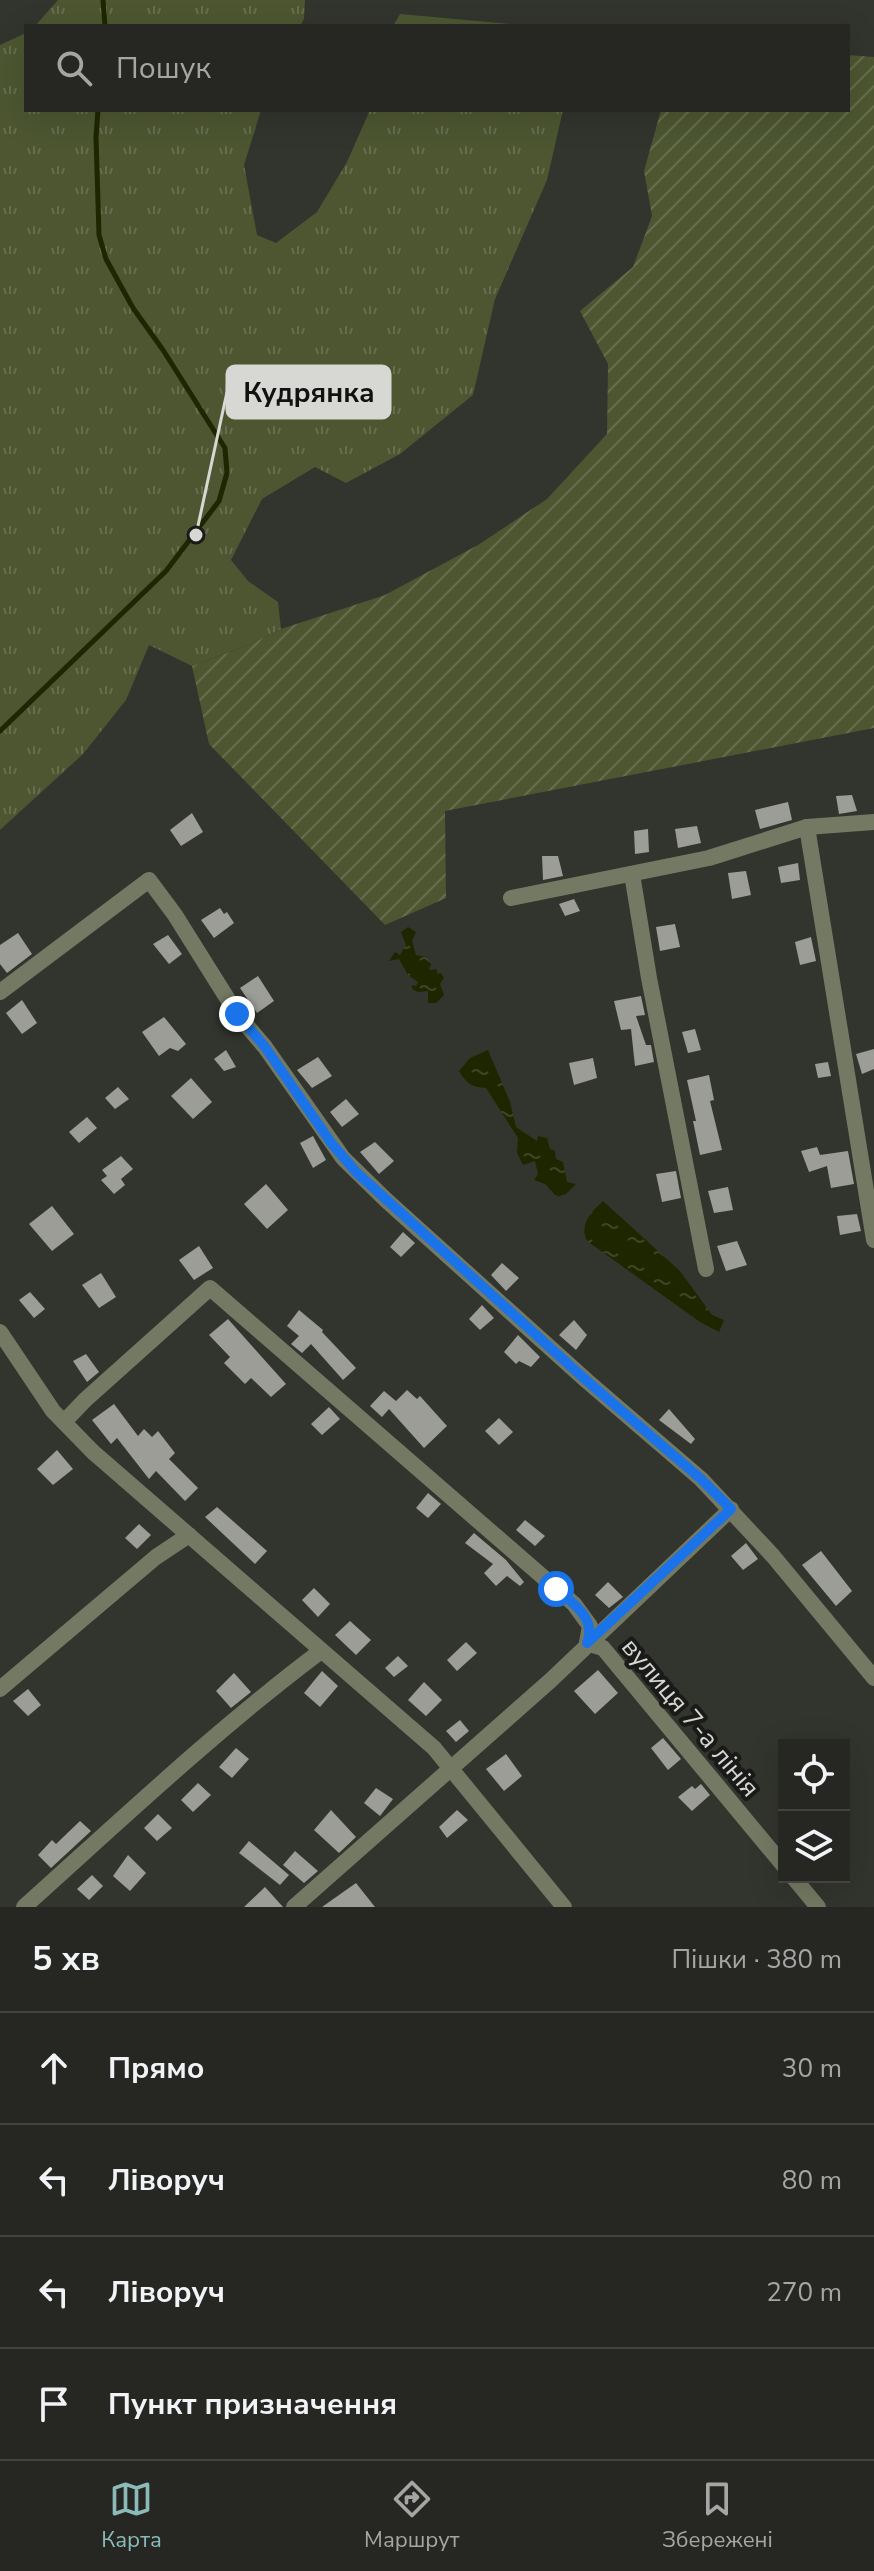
<!DOCTYPE html>
<html lang="uk">
<meta charset="utf-8">
<style>
body{margin:0;font-family:"Nunito Sans",sans-serif;background:#32332f;color:#f1f3f6}
.controls{position:absolute;right:24px;bottom:24px;display:grid;overflow:hidden;border-radius:0px;box-shadow:0 8px 32px #0002}
.controls button{width:72px;height:72px;display:grid;place-items:center;padding:0;border:0;border-bottom:2px solid #424440;background:#262722;color:#f1f3f6;font:40px sans-serif}
.stop{position:absolute;width:24px;height:24px;margin:-18px;border:6px solid #1a73e8;border-radius:50%;background:#fff}
.stop.end{background:#1a73e8;border-color:#fff;box-shadow:0 2px 8px #0008}
.list{margin:0;padding:0;list-style:none}
h2{display:flex;justify-content:space-between;align-items:center;height:104px;margin:0;padding:0 32px;font-size:34px}
h2 small{font-size:26px;font-weight:400;color:#a4a5a5}
.list li{display:grid;grid-template-columns:52px 1fr auto;gap:24px;align-items:center;box-sizing:border-box;height:112px;padding:0 32px;border-top:2px solid #424440}
.list b{display:block;font-size:30px;white-space:nowrap}
.list em{font-size:26px;font-style:normal;color:#a4a5a5}
.icon{flex:none;width:44px;height:44px;fill:none;stroke:currentColor;stroke-width:2;stroke-linecap:round;stroke-linejoin:round}
.map{position:relative;flex:none;width:874px;height:1907px;overflow:hidden}
.search{position:absolute;background:#262722;box-shadow:0 8px 32px #0002;left:24px;right:24px;top:24px;height:88px;display:flex;align-items:center;gap:20px;box-sizing:border-box;padding:0 28px;border-radius:0px;color:#a4a5a5;font-size:30px}
.sheet{height:552px;background:#262722}
nav{display:flex;justify-content:space-around;align-items:center;box-sizing:border-box;height:112px;border-top:2px solid #424440;background:#262722;font-size:22px;color:#a4a5a5}
nav a{display:grid;justify-items:center;gap:4px}
nav .on{color:#8bbbb9}
.map>svg:first-child{display:block}
</style>
<div class="map">
<svg width="874" height="1907" viewBox="0 0 874 1907">
<defs>
<pattern id="grass-tufts" width="24" height="20" patternUnits="userSpaceOnUse" patternTransform="scale(2)"><rect width="24" height="20" fill="#4d5631"/><path d="M3 7l-1-3M5 7V3M7 7l1-3M15 17l-1-3M17 17v-4M19 17l1-3" fill="none" stroke="#666e4e"/></pattern>
<pattern id="garden-furrows" width="10" height="10" patternUnits="userSpaceOnUse" patternTransform="scale(2)"><rect width="10" height="10" fill="#4d5631"/><path d="M-1 1l2-2M0 10L10 0M9 11l2-2" fill="none" stroke="#666e4e"/></pattern>
<pattern id="water-ripples" width="26" height="14" patternUnits="userSpaceOnUse" patternTransform="scale(2)"><rect width="26" height="14" fill="#1e2600"/><path d="M2 4q2-2 4 0t4 0M15 11q2-2 4 0t4 0" fill="none" stroke="#3e4524"/></pattern>
</defs>
<rect width="100%" height="100%" fill="#32342e"/>
<g fill="url(#grass-tufts)">
<path d="M 58,0 L 305,0 L 304,19 L 300,26 L 35,26 Z"/>
<path d="M 400,14 L 510,24 L 515,26 L 393,26 Z"/>
<path d="M 26,33 L 26,110 L 261,110 L 244,165 L 257,235 L 276,243 L 317,212 L 347,162 L 370,110 L 563,110 L 547,180 L 495,299 L 473,395 L 400,454 L 346,483 L 315,467 L 262,499 L 231,560 L 248,581 L 278,602 L 281,629 L 249,645 L 192,666 L 149,645 L 126,700 L 83,754 L 0,830 L 0,45 Z"/>
</g>
<path fill="url(#garden-furrows)" d="M 848,55 L 874,57 L 874,728 L 445,811 L 446,898 L 385,925 L 209,744 L 192,666 L 249,645 L 281,629 L 385,595 L 478,545 L 547,499 L 607,434 L 608,364 L 580,311 L 633,267 L 652,216 L 644,171 L 661,110 L 848,110 Z"/>
<g fill="url(#water-ripples)">
<path d="M 408,927 L 416,932 L 412,941 L 416,955 L 426,957 L 431,964 L 429,970 L 437,969 L 437,974 L 441,973 L 444,978 L 440,984 L 444,995 L 436,1003 L 428,1003 L 428,991 L 418,992 L 412,989 L 412,985 L 416,986 L 418,982 L 408,975 L 399,959 L 389,961 L 395,952 L 400,955 L 406,945 L 401,932 Z"/>
<path d="M 488,1050 L 510,1102 L 516,1127 L 537,1141 L 538,1136 L 547,1138 L 550,1149 L 555,1151 L 556,1159 L 563,1162 L 567,1182 L 576,1184 L 566,1194 L 557,1197 L 545,1184 L 534,1180 L 538,1174 L 535,1161 L 523,1165 L 517,1153 L 518,1138 L 486,1088 C 471,1087 467,1084 459,1071 L 470,1058 Z"/>
<path d="M 603,1201 L 680,1271 L 712,1315 L 724,1320 L 719,1332 L 700,1322 L 587,1241 C 579,1224 591,1212 603,1201 Z"/>
</g>
<g fill="none" stroke-linecap="round" stroke-linejoin="round">
<g stroke="#1e2600" stroke-width="5">
<path d="M 103,0 L 105,26"/>
<path d="M 0,731 L 166,571 L 219,501 L 227,473 L 225,448 L 163,350 L 133,308 L 106,259 L 99,235 L 96,137 L 98,110"/>
</g>
</g>
<g fill="#9b9d96">
<path d="M 852,795 L 857,811 L 839,814 L 836,796 Z"/>
<path d="M 788,802 L 792,820 L 760,829 L 755,810 Z"/>
<path d="M 192,813 L 203,832 L 181,846 L 170,830 Z"/>
<path d="M 697,826 L 701,843 L 678,848 L 675,829 Z"/>
<path d="M 648,829 L 649,852 L 635,854 L 634,831 Z"/>
<path d="M 542,856 L 558,856 L 563,876 L 543,880 Z"/>
<path d="M 798,863 L 800,880 L 781,883 L 778,867 Z"/>
<path d="M 746,871 L 751,895 L 732,899 L 728,873 Z"/>
<path d="M 574,899 L 580,911 L 565,916 L 559,904 Z"/>
<path d="M 220,908 L 224,914 L 227,912 L 234,923 L 214,938 L 201,920 Z"/>
<path d="M 675,924 L 680,947 L 660,951 L 656,927 Z"/>
<path d="M 18,933 L 32,954 L 7,973 L 0,964 L 0,945 Z"/>
<path d="M 168,935 L 182,954 L 169,964 L 153,944 Z"/>
<path d="M 811,937 L 816,961 L 800,965 L 795,942 Z"/>
<path d="M 258,976 L 274,1001 L 257,1013 L 240,988 Z"/>
<path d="M 641,996 L 645,1015 L 636,1016 L 646,1045 L 651,1045 L 654,1062 L 635,1066 L 631,1029 L 621,1030 L 614,1001 Z"/>
<path d="M 22,1000 L 37,1023 L 22,1034 L 6,1013 Z"/>
<path d="M 164,1017 L 186,1044 L 178,1051 L 170,1048 L 159,1056 L 142,1032 Z"/>
<path d="M 695,1029 L 701,1050 L 688,1053 L 682,1032 Z"/>
<path d="M 874,1049 L 874,1069 L 862,1074 L 856,1054 Z"/>
<path d="M 226,1050 L 236,1067 L 224,1071 L 214,1059 Z"/>
<path d="M 318,1057 L 332,1076 L 312,1088 L 297,1070 Z"/>
<path d="M 593,1058 L 597,1078 L 574,1085 L 569,1063 Z"/>
<path d="M 828,1062 L 831,1076 L 818,1078 L 815,1064 Z"/>
<path d="M 709,1075 L 714,1100 L 710,1101 L 722,1150 L 700,1155 L 693,1121 L 696,1121 L 687,1080 Z"/>
<path d="M 191,1078 L 212,1102 L 193,1119 L 171,1096 Z"/>
<path d="M 118,1087 L 129,1099 L 115,1109 L 105,1098 Z"/>
<path d="M 346,1099 L 359,1114 L 342,1127 L 330,1112 Z"/>
<path d="M 87,1117 L 97,1128 L 79,1143 L 69,1132 Z"/>
<path d="M 313,1136 L 326,1160 L 313,1168 L 300,1143 Z"/>
<path d="M 375,1142 L 394,1161 L 379,1174 L 360,1152 Z"/>
<path d="M 817,1147 L 820,1155 L 848,1151 L 854,1184 L 831,1188 L 827,1166 L 809,1172 L 801,1151 Z"/>
<path d="M 121,1156 L 133,1169 L 121,1179 L 125,1185 L 114,1194 L 101,1180 L 107,1176 L 102,1170 Z"/>
<path d="M 676,1171 L 681,1198 L 662,1202 L 656,1174 Z"/>
<path d="M 266,1184 L 288,1210 L 267,1229 L 244,1204 Z"/>
<path d="M 728,1187 L 733,1210 L 714,1213 L 708,1191 Z"/>
<path d="M 52,1206 L 74,1234 L 52,1251 L 29,1224 Z"/>
<path d="M 857,1214 L 861,1231 L 840,1235 L 837,1216 Z"/>
<path d="M 403,1232 L 415,1243 L 401,1257 L 390,1247 Z"/>
<path d="M 737,1241 L 747,1265 L 726,1271 L 717,1246 Z"/>
<path d="M 199,1246 L 213,1268 L 194,1280 L 179,1260 Z"/>
<path d="M 502,1263 L 519,1278 L 506,1291 L 491,1275 Z"/>
<path d="M 101,1273 L 116,1297 L 99,1308 L 82,1285 Z"/>
<path d="M 30,1292 L 45,1309 L 34,1318 L 19,1300 Z"/>
<path d="M 482,1305 L 494,1318 L 480,1330 L 469,1319 Z"/>
<path d="M 299,1310 L 323,1330 L 322,1332 L 356,1368 L 343,1380 L 311,1344 L 302,1353 L 291,1344 L 299,1336 L 287,1326 Z"/>
<path d="M 228,1319 L 286,1384 L 271,1397 L 251,1378 L 245,1384 L 224,1363 L 230,1357 L 209,1335 Z"/>
<path d="M 574,1320 L 587,1335 L 576,1350 L 559,1335 Z"/>
<path d="M 518,1335 L 540,1357 L 531,1367 L 519,1361 L 516,1364 L 504,1352 Z"/>
<path d="M 86,1354 L 99,1372 L 87,1382 L 73,1361 Z"/>
<path d="M 407,1390 L 417,1399 L 420,1396 L 447,1426 L 424,1448 L 389,1409 L 382,1417 L 370,1406 L 384,1391 L 396,1401 Z"/>
<path d="M 114,1404 L 138,1436 L 144,1429 L 152,1437 L 158,1431 L 175,1453 L 169,1459 L 198,1488 L 185,1501 L 156,1471 L 149,1479 L 117,1438 L 111,1444 L 92,1420 Z"/>
<path d="M 329,1407 L 340,1419 L 322,1435 L 311,1424 Z"/>
<path d="M 669,1409 L 695,1439 L 691,1444 L 659,1420 Z"/>
<path d="M 499,1418 L 513,1432 L 499,1445 L 485,1431 Z"/>
<path d="M 57,1450 L 73,1469 L 53,1485 L 37,1469 Z"/>
<path d="M 428,1493 L 441,1504 L 428,1518 L 416,1508 Z"/>
<path d="M 217,1507 L 267,1551 L 255,1564 L 205,1517 Z"/>
<path d="M 525,1520 L 545,1536 L 535,1546 L 516,1530 Z"/>
<path d="M 139,1524 L 151,1535 L 137,1549 L 125,1538 Z"/>
<path d="M 474,1533 L 506,1560 L 524,1582 L 520,1586 L 507,1576 L 496,1586 L 484,1573 L 493,1564 L 465,1543 Z"/>
<path d="M 746,1543 L 758,1559 L 743,1570 L 731,1556 Z"/>
<path d="M 821,1551 L 852,1591 L 836,1606 L 802,1565 Z"/>
<path d="M 608,1582 L 623,1597 L 609,1608 L 595,1595 Z"/>
<path d="M 314,1588 L 330,1604 L 318,1617 L 302,1600 Z"/>
<path d="M 350,1621 L 371,1640 L 356,1655 L 335,1635 Z"/>
<path d="M 466,1642 L 477,1653 L 457,1671 L 447,1660 Z"/>
<path d="M 398,1656 L 408,1666 L 394,1677 L 385,1668 Z"/>
<path d="M 598,1670 L 618,1693 L 595,1714 L 574,1691 Z"/>
<path d="M 322,1671 L 338,1686 L 320,1707 L 304,1693 Z"/>
<path d="M 234,1673 L 251,1692 L 231,1708 L 216,1691 Z"/>
<path d="M 424,1682 L 442,1700 L 426,1716 L 408,1700 Z"/>
<path d="M 28,1689 L 41,1705 L 28,1716 L 13,1701 Z"/>
<path d="M 460,1720 L 469,1731 L 456,1742 L 446,1731 Z"/>
<path d="M 663,1738 L 681,1759 L 668,1770 L 651,1748 Z"/>
<path d="M 236,1748 L 249,1759 L 232,1778 L 219,1767 Z"/>
<path d="M 506,1754 L 522,1776 L 504,1791 L 486,1769 Z"/>
<path d="M 198,1783 L 211,1795 L 193,1812 L 181,1800 Z"/>
<path d="M 701,1784 L 710,1795 L 692,1811 L 678,1797 L 692,1786 L 695,1789 Z"/>
<path d="M 376,1788 L 393,1799 L 380,1816 L 364,1803 Z"/>
<path d="M 331,1810 L 356,1837 L 339,1853 L 314,1830 Z"/>
<path d="M 457,1810 L 468,1820 L 447,1838 L 439,1827 Z"/>
<path d="M 158,1814 L 172,1828 L 157,1841 L 144,1828 Z"/>
<path d="M 80,1821 L 91,1831 L 51,1868 L 38,1855 L 52,1840 L 56,1844 Z"/>
<path d="M 249,1841 L 289,1875 L 280,1885 L 239,1853 Z"/>
<path d="M 295,1851 L 318,1871 L 304,1883 L 283,1865 Z"/>
<path d="M 128,1855 L 146,1873 L 130,1891 L 113,1876 Z"/>
<path d="M 92,1875 L 103,1886 L 89,1900 L 77,1889 Z"/>
<path d="M 356,1883 L 375,1907 L 322,1907 Z"/>
<path d="M 265,1887 L 283,1907 L 244,1907 Z"/>
</g>
<g fill="none" stroke-linecap="round" stroke-linejoin="round">
<g stroke="#737962" stroke-width="16">
<path d="M 807,827 L 874,1240"/>
<path d="M 632,874 L 649,978 L 706,1269"/>
<path d="M 511,898 L 709,858 L 807,827 L 874,822"/>
<path d="M 0,992 L 149,880 L 175,915 L 237,1014 L 265,1047 L 343,1158 L 386,1200 L 587,1381 L 701,1479 L 773,1556 L 874,1678"/>
<path d="M 0,1332 L 53,1411 L 93,1452 L 434,1748 L 564,1907"/>
<path d="M 64,1422 L 85,1400 L 210,1288 L 574,1604 L 590,1626 L 587,1643"/>
<path d="M 587,1643 L 603,1648 L 784,1866"/>
<path d="M 0,1689 L 156,1557 L 189,1535"/>
<path d="M 793,1877 L 818,1907"/>
<path d="M 24,1907 C 121,1820 217,1729 321,1651"/>
<path d="M 294,1907 L 551,1680 L 731,1509"/>
</g>
</g>
<g fill="none" stroke-linecap="round" stroke-linejoin="round">
<path stroke="#1a73e8" stroke-width="10" d="M 237,1014 L 265,1047 L 332,1144 L 357,1173 L 587,1381 L 701,1479 L 731,1509 L 587,1643 C 597,1619 573,1603 556,1589"/>
</g>
<g text-anchor="middle" stroke-width="8" stroke-linejoin="round" paint-order="stroke">
<g font-size="26" fill="#d7d8d4" stroke="#1a1b19">
<text transform="translate(691 1717) rotate(50)" y="9">вулиця 7-а лінія</text>
</g>
</g>
<path fill="none" stroke="#d7d8d4" stroke-width="3" d="M196 535L227 392"/>
<circle fill="#d7d8d4" stroke="#1a1b19" stroke-width="3" cx="196" cy="535" r="8"/>
<rect fill="#d7d8d4" stroke="#d7d8d4" stroke-width="3" x="227" y="366" width="163" height="52" rx="8"/>
<g font-size="28" text-anchor="middle" font-weight="bold" fill="#111">
<text x="309" y="402">Кудрянка</text>
</g>
</svg>
<div class="controls">
<button><svg class="icon" aria-label="locate" viewBox="0 0 24 24"><circle cx="12" cy="12" r="6"/><path d="M12 2v4M12 18v4M2 12h4M18 12h4"/></svg></button>
<button><svg class="icon" aria-label="layers" viewBox="0 0 24 24"><path d="M12 4l9 5-9 5-9-5zM3 14l9 5 9-5"/></svg></button>
</div>
<div class="stop" style="left:556px;top:1589px"></div>
<div class="stop end" style="left:237px;top:1014px"></div>
<div class="search"><svg class="icon" aria-label="search" viewBox="0 0 24 24"><circle cx="10" cy="10" r="6"/><path d="M15 15l6 6"/></svg>Пошук</div>
</div>
<section class="sheet">
<h2>5 хв<small>Пішки · 380 m</small></h2>
<ul class="list">
<li><svg class="icon" aria-label="ahead" viewBox="0 0 24 24"><path d="M12 20V5M6 11l6-6 6 6"/></svg><div><b>Прямо</b></div><em>30 m</em></li>
<li><svg class="icon" aria-label="left" viewBox="0 0 24 24"><path d="M17 20v-9H6M10 6l-5 5 5 5"/></svg><div><b>Ліворуч</b></div><em>80 m</em></li>
<li><svg class="icon" aria-label="left" viewBox="0 0 24 24"><path d="M17 20v-9H6M10 6l-5 5 5 5"/></svg><div><b>Ліворуч</b></div><em>270 m</em></li>
<li><svg class="icon" aria-label="arrive" viewBox="0 0 24 24"><path d="M6 21V4h12l-3 4 3 4H6"/></svg><div><b>Пункт призначення</b></div></li>
</ul>
</section>
<nav>
<a class="on"><svg class="icon" aria-label="map" viewBox="0 0 24 24"><path d="M3 6l6-2 6 2 6-2v14l-6 2-6-2-6 2zM9 4v14M15 6v14"/></svg>Карта</a>
<a><svg class="icon" aria-label="directions" viewBox="0 0 24 24"><path d="M12 3l9 9-9 9-9-9zM9 14v-3h6M13 9l2 2-2 2"/></svg>Маршрут</a>
<a><svg class="icon" aria-label="saved" viewBox="0 0 24 24"><path d="M7 4h10v16l-5-4-5 4z"/></svg>Збережені</a>
</nav>
